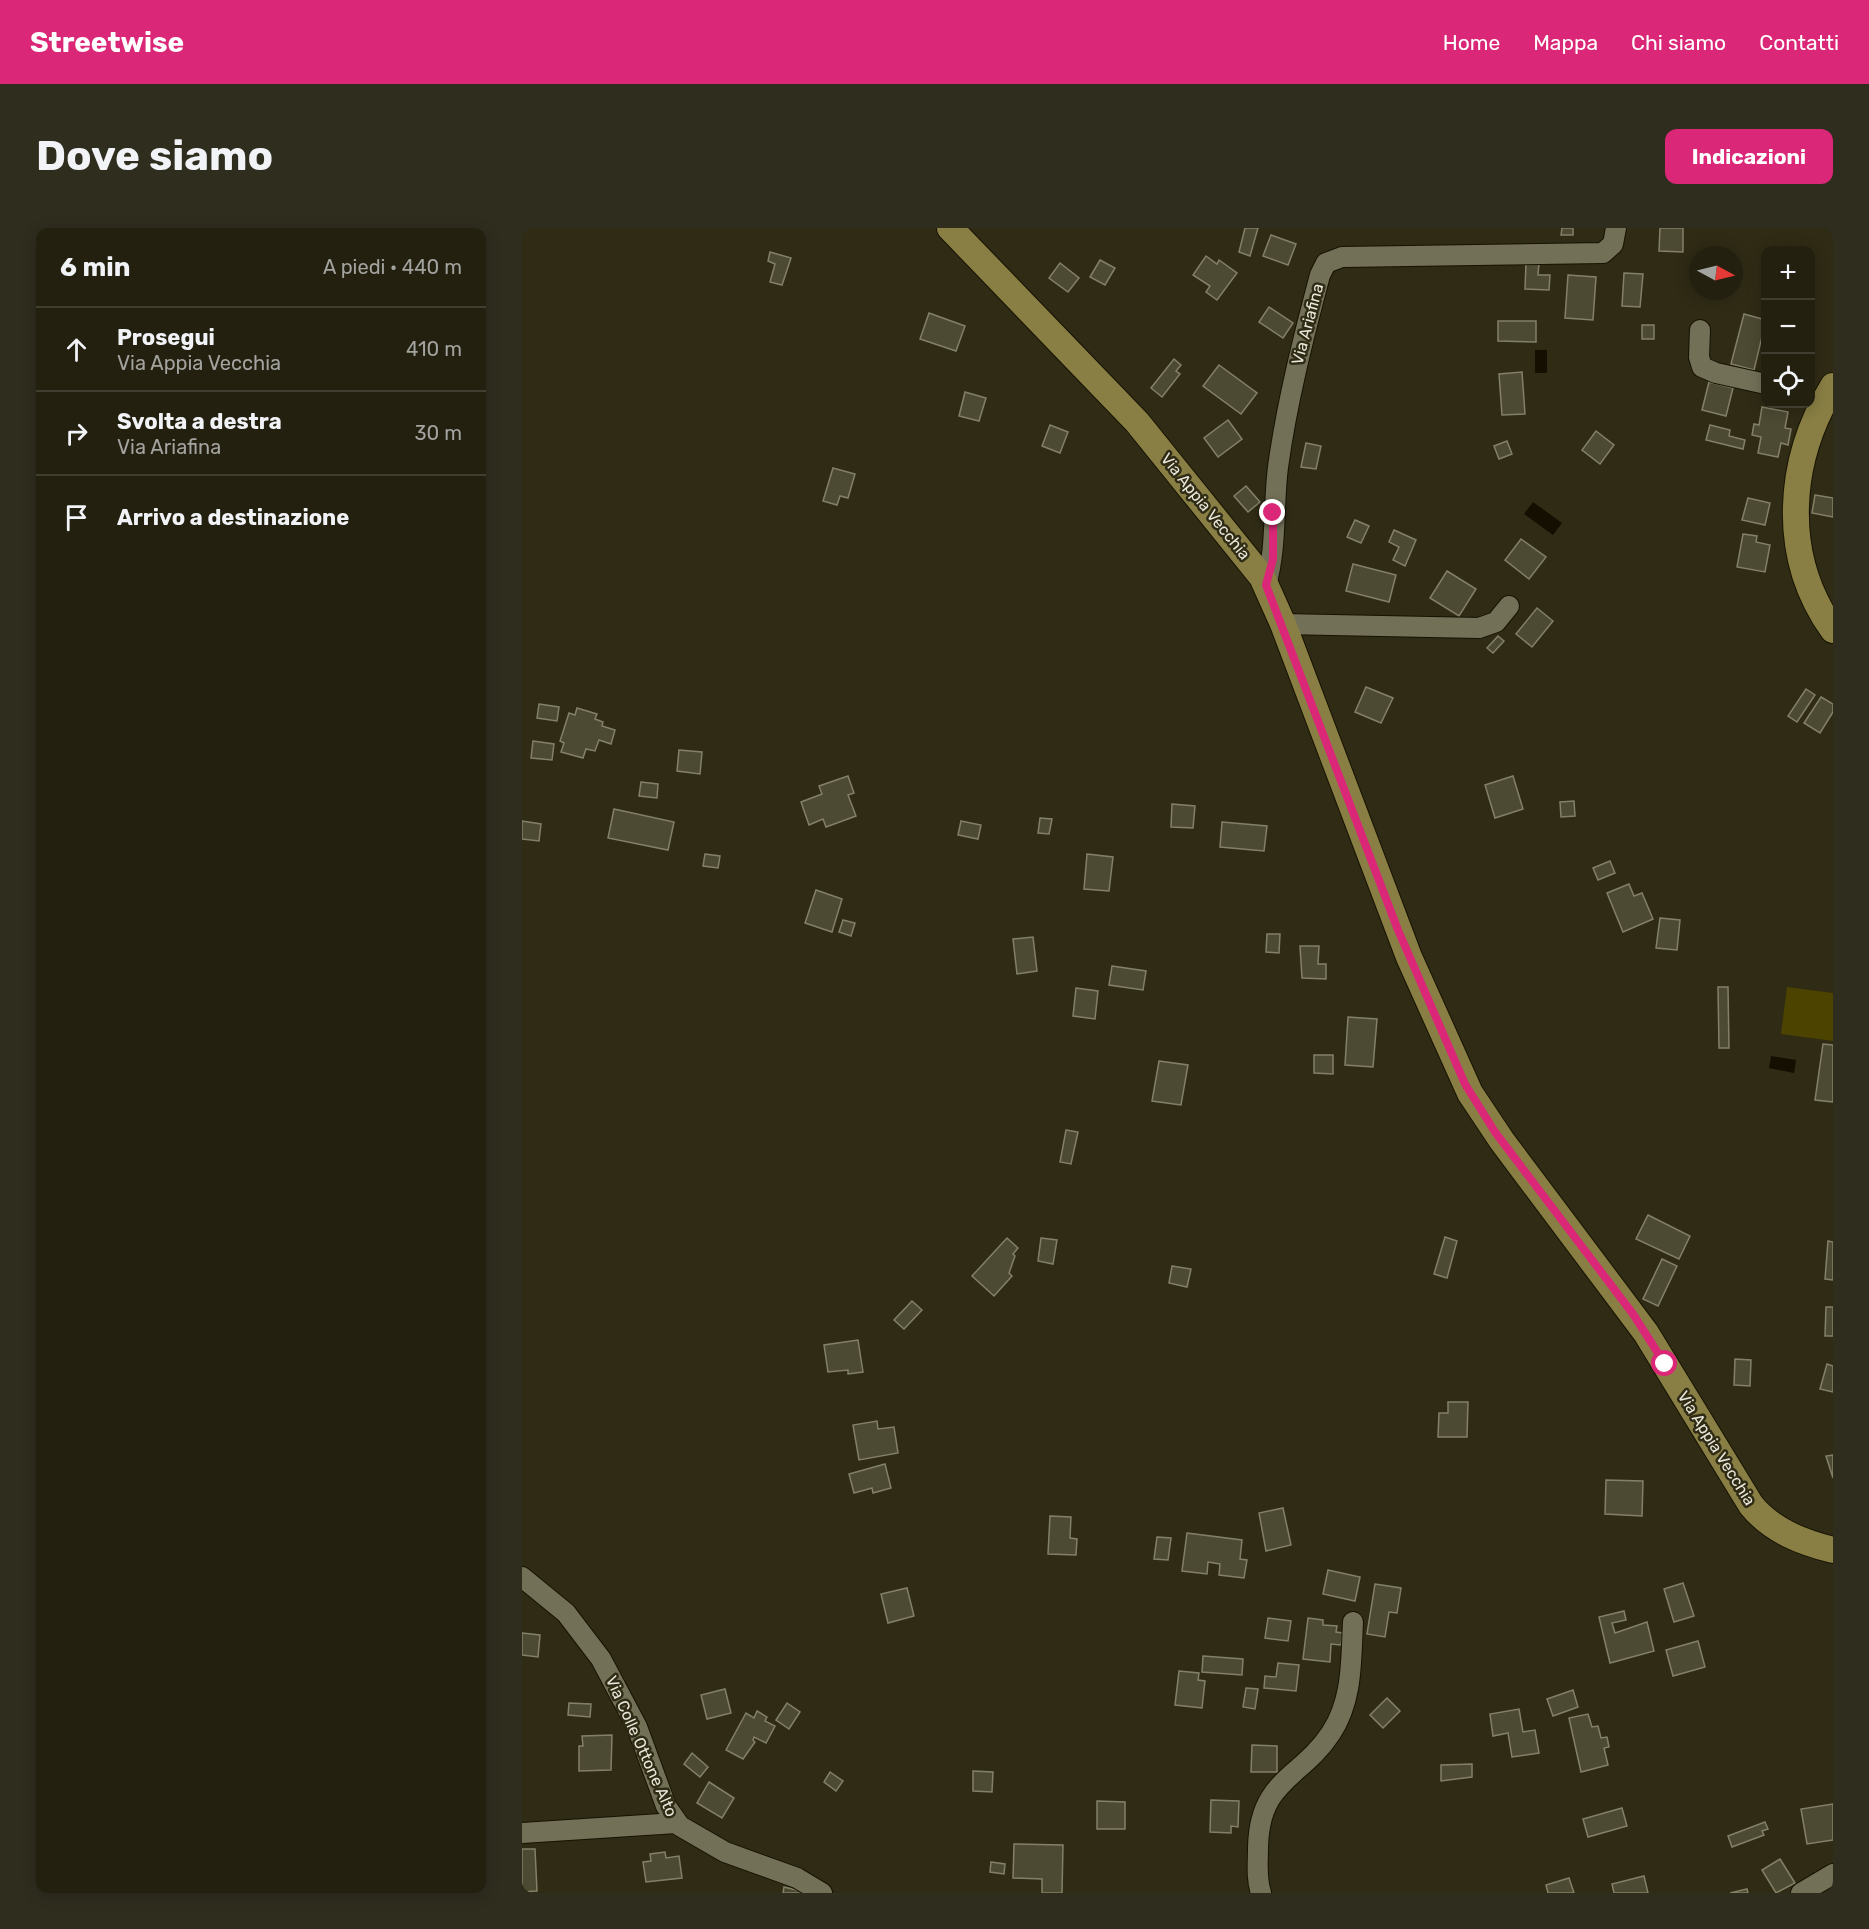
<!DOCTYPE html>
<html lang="it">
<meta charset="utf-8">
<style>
body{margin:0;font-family:Rubik,sans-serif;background:#2f2d1e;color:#f1f3f6}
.controls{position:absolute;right:18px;top:18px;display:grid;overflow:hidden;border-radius:12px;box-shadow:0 3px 15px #0003}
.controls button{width:54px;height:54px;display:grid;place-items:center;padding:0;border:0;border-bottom:2px solid #403e30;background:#232010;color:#f1f3f6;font:30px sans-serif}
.compass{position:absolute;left:1167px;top:18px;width:54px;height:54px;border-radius:50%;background:#232010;box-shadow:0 3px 15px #0003;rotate:97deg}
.stop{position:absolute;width:18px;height:18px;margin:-14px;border:4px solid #db2777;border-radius:50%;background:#fff}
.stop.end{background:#db2777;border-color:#fff;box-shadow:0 2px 6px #0008}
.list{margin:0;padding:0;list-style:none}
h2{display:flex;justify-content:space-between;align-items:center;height:78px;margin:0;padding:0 24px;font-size:26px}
h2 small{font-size:20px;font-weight:400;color:#a3a39f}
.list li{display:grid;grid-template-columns:39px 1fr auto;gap:18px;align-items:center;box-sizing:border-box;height:84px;padding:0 24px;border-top:2px solid #403e30}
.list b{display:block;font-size:22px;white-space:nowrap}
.list p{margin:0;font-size:20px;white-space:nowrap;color:#a3a39f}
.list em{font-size:20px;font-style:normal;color:#a3a39f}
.icon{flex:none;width:33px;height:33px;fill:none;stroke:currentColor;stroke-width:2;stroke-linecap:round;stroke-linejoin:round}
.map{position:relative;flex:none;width:1311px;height:1665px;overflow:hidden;border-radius:12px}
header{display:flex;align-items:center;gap:36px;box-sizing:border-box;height:84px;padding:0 30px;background:#db2777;color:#fff}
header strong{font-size:28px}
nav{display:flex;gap:33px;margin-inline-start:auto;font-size:21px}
.intro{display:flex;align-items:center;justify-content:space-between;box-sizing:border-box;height:144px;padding:0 36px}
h1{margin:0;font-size:42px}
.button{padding:15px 27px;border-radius:12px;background:#db2777;color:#fff;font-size:21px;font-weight:700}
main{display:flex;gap:36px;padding:0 36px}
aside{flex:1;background:#232010;border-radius:12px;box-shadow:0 3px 15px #0003}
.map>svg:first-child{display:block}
</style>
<header>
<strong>Streetwise</strong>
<nav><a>Home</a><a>Mappa</a><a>Chi siamo</a><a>Contatti</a></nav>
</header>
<div class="intro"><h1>Dove siamo</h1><a class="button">Indicazioni</a></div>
<main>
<aside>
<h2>6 min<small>A piedi · 440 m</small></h2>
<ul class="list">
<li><svg class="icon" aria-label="ahead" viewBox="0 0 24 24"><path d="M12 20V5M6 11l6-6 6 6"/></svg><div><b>Prosegui</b><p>Via Appia Vecchia</p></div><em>410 m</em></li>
<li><svg class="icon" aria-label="right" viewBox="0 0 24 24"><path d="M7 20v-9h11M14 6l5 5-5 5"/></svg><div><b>Svolta a destra</b><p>Via Ariafina</p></div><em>30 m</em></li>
<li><svg class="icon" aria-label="arrive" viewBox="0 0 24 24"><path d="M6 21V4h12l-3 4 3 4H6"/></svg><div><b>Arrivo a destinazione</b></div></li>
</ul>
</aside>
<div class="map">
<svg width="1311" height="1665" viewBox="0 0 1311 1665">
<rect width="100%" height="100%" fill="#2f2b15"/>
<path fill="#4d4300" d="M 1265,759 L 1311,765 L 1311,813 L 1259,806 Z"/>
<g fill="#140f00">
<rect x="1013" y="122" width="12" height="23"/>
<path d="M 1011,274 L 1040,295 L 1031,307 L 1002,286 Z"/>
<path d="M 1249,828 L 1274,832 L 1272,845 L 1247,840 Z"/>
</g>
<g fill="#4d4a33" stroke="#848068" stroke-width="1.5">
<path d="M 723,0 L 736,0 L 728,28 L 717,24 Z"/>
<path d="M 1040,0 L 1051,0 L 1051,7 L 1039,7 Z"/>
<path d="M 1138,0 L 1161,0 L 1161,24 L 1137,23 Z"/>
<path d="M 749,7 L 774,16 L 766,37 L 741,28 Z"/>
<path d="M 248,24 L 269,30 L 260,57 L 248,54 L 253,36 L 246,33 Z"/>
<path d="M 684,28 L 695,36 L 697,32 L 715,45 L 695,72 L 684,64 L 688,58 L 671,47 Z"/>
<path d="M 578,32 L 593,40 L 583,57 L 568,49 Z"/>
<path d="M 538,35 L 557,50 L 546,64 L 527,50 Z"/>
<path d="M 1004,35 L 1017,35 L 1016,47 L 1028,47 L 1027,62 L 1003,61 Z"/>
<path d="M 1102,45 L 1121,46 L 1118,79 L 1100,78 Z"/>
<path d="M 1046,47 L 1074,49 L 1071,92 L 1043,90 Z"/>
<path d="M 747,79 L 771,95 L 761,110 L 737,94 Z"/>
<path d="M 407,85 L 443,98 L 434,123 L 398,111 Z"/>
<path d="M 1222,86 L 1244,92 L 1232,142 L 1209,136 Z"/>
<path d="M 976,93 L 1014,93 L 1014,114 L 976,113 Z"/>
<rect x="1120" y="97" width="12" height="14"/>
<path d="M 652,131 L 659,137 L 654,143 L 658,146 L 640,169 L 629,160 Z"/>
<path d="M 697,137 L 735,165 L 719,186 L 681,158 Z"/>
<path d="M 1000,144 L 1003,186 L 980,187 L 977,146 Z"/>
<path d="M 1187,154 L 1211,160 L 1204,188 L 1180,182 Z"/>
<path d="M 443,164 L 464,170 L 457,193 L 437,188 Z"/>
<path d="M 1240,179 L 1266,184 L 1263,200 L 1269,201 L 1266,217 L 1259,215 L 1256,229 L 1236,225 L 1239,209 L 1230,207 L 1232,196 L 1237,197 Z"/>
<path d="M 706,192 L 720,211 L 696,229 L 682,210 Z"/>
<path d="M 528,197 L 546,204 L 538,225 L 520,218 Z"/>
<path d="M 1188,197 L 1208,202 L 1207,208 L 1223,212 L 1221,221 L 1184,212 Z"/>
<path d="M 1074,203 L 1092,217 L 1078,236 L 1060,222 Z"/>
<path d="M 985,213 L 990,226 L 977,231 L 972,218 Z"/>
<path d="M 784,215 L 799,218 L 794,241 L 779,239 Z"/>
<path d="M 311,240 L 333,246 L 326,270 L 318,268 L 315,277 L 301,273 Z"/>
<path d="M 724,258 L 738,274 L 726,284 L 712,268 Z"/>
<path d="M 1293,267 L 1311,270 L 1311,289 L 1290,285 Z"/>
<path d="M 1226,270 L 1248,275 L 1243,297 L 1220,292 Z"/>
<path d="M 833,292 L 847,298 L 839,315 L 825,309 Z"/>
<path d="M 872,302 L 894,312 L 883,338 L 871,332 L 877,319 L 867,314 Z"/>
<path d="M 1221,306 L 1235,308 L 1234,314 L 1248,317 L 1243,344 L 1215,339 Z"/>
<path d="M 999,311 L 1024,329 L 1007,351 L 983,332 Z"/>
<path d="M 831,336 L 874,347 L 867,374 L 824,363 Z"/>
<path d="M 925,343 L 954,361 L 937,388 L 908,370 Z"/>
<path d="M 1015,380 L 1031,393 L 1010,419 L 994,406 Z"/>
<path d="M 976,408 L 982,413 L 971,425 L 965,420 Z"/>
<path d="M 844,459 L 871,470 L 859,495 L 833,484 Z"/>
<path d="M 1284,461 L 1293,467 L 1275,494 L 1266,488 Z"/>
<path d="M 1299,469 L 1311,476 L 1311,484 L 1298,505 L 1282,495 Z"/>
<path d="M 17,476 L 37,479 L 35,493 L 15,490 Z"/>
<path d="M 55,480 L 75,486 L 73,491 L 81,494 L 80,498 L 93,502 L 89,516 L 77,512 L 73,523 L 64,521 L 61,530 L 39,524 L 42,515 L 38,513 L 47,485 L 53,487 Z"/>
<path d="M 11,513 L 32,516 L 30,532 L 9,530 Z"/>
<path d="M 157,522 L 180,524 L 178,546 L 155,543 Z"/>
<path d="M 326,548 L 332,565 L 326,567 L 334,588 L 304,599 L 301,591 L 287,597 L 279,574 L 300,566 L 297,558 Z"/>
<path d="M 991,548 L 1001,581 L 973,590 L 963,557 Z"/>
<path d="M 119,554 L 136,556 L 135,570 L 117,568 Z"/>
<path d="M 1052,573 L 1053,588 L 1039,589 L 1038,574 Z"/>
<path d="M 650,576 L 673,578 L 671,600 L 649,599 Z"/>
<path d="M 92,581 L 152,594 L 146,622 L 86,610 Z"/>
<path d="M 518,590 L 530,591 L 527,606 L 516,605 Z"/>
<path d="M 0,593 L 19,596 L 17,613 L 0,611 Z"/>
<path d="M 439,593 L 459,597 L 456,611 L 436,607 Z"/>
<path d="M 700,594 L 745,598 L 742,623 L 698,619 Z"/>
<path d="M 183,626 L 198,628 L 196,640 L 181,638 Z"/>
<path d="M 565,626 L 591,629 L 587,663 L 562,661 Z"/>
<path d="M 1088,633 L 1093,645 L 1076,652 L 1071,640 Z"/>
<path d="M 1107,656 L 1112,668 L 1120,665 L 1131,691 L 1101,704 L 1085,665 Z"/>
<path d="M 294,662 L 320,671 L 310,704 L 283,695 Z"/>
<path d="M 1138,690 L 1158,692 L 1155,722 L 1134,720 Z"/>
<path d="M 321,692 L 333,695 L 329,708 L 317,704 Z"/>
<path d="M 745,706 L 758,706 L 757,725 L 744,724 Z"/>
<path d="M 511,709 L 515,743 L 495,746 L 491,711 Z"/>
<path d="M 778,718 L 797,718 L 796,736 L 804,736 L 804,751 L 780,750 Z"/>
<path d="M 590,738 L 624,743 L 621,762 L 587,757 Z"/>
<path d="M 1196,759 L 1206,759 L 1207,820 L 1197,820 Z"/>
<path d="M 554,760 L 576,763 L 573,791 L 551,788 Z"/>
<path d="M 826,789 L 855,791 L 851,839 L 823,837 Z"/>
<path d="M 1301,816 L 1311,817 L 1311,874 L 1293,872 Z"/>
<path d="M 792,827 L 811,827 L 811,846 L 792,845 Z"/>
<path d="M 637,833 L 666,837 L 659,877 L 630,873 Z"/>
<path d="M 544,902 L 556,904 L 549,936 L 538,934 Z"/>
<path d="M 1126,987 L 1168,1008 L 1157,1031 L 1114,1011 Z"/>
<path d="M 923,1009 L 935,1013 L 925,1050 L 912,1046 Z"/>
<path d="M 485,1010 L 496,1020 L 491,1026 L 493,1028 L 487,1045 L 490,1048 L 472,1068 L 450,1048 Z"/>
<path d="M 519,1010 L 535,1012 L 531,1036 L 516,1033 Z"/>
<path d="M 1306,1013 L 1311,1014 L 1311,1052 L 1303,1051 Z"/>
<path d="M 1140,1031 L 1155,1038 L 1136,1078 L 1121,1071 Z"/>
<path d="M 650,1038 L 669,1041 L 665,1059 L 647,1055 Z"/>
<path d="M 390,1073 L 400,1082 L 382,1101 L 372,1092 Z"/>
<path d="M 1304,1079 L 1311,1079 L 1311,1108 L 1303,1108 Z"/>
<path d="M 336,1112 L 341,1144 L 326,1146 L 326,1142 L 306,1144 L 302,1117 Z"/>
<path d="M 1213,1131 L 1229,1132 L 1228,1158 L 1212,1157 Z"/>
<path d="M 1305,1136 L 1311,1138 L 1311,1164 L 1298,1161 Z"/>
<path d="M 926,1174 L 946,1174 L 945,1209 L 916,1209 L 917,1185 L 926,1185 Z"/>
<path d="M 355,1193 L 356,1201 L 372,1199 L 376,1225 L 337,1232 L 331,1197 Z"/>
<path d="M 1311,1227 L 1311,1250 L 1304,1228 Z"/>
<path d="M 363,1236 L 369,1260 L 351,1265 L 350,1260 L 332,1265 L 327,1246 Z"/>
<path d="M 1084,1252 L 1121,1253 L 1120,1288 L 1083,1286 Z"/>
<path d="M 761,1280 L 769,1317 L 744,1323 L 737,1285 Z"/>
<path d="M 528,1288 L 549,1289 L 548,1310 L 555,1311 L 554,1327 L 526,1326 Z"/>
<path d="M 665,1305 L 720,1312 L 718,1331 L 725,1332 L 722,1350 L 697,1347 L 698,1336 L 686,1334 L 685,1346 L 660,1343 Z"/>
<path d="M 635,1309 L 649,1310 L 646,1332 L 632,1331 Z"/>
<path d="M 806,1342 L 838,1349 L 833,1373 L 801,1366 Z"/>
<path d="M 1161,1355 L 1172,1388 L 1152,1394 L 1142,1361 Z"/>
<path d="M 853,1356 L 879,1360 L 875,1385 L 867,1384 L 863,1409 L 845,1406 Z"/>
<path d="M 385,1360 L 392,1388 L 366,1395 L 359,1366 Z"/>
<path d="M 1102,1383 L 1104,1392 L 1090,1395 L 1093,1405 L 1125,1394 L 1132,1423 L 1088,1435 L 1077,1389 Z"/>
<path d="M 746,1390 L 769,1393 L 766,1413 L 743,1410 Z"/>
<path d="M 786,1390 L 801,1392 L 801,1397 L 815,1398 L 814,1404 L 821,1405 L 819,1417 L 809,1416 L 808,1434 L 781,1431 Z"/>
<path d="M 0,1405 L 18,1407 L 16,1429 L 0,1427 Z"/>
<path d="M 1176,1413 L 1183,1439 L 1151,1448 L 1144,1422 Z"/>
<path d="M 681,1428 L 721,1431 L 720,1447 L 680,1444 Z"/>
<path d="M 756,1435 L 777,1437 L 774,1463 L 742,1460 L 743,1448 L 754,1449 Z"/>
<path d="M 657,1443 L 677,1445 L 676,1452 L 683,1453 L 680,1480 L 653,1477 Z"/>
<path d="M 724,1460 L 736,1461 L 733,1481 L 721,1479 Z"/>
<path d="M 203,1461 L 209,1485 L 185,1491 L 179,1467 Z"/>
<path d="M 1051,1462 L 1056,1479 L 1031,1488 L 1025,1471 Z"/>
<path d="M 865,1470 L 878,1483 L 861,1500 L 848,1487 Z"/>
<path d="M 47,1475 L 69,1476 L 68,1489 L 46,1487 Z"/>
<path d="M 265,1475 L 278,1484 L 267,1501 L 254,1492 Z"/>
<path d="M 997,1481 L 1001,1504 L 1013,1502 L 1017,1525 L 990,1529 L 986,1505 L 971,1508 L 968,1486 Z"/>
<path d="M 235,1483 L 245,1489 L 243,1493 L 253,1498 L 244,1515 L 232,1509 L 231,1512 L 233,1514 L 221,1531 L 204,1522 L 224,1485 L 232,1490 Z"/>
<path d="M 1066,1486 L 1070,1499 L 1076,1498 L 1079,1510 L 1085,1509 L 1087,1519 L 1082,1520 L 1086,1537 L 1059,1544 L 1047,1490 Z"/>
<path d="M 90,1507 L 89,1542 L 57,1543 L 57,1518 L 61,1518 L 60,1508 Z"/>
<path d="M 730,1517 L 755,1518 L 755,1544 L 729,1544 Z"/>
<path d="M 170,1525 L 186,1539 L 178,1549 L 162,1536 Z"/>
<path d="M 950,1536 L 950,1549 L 919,1553 L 919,1537 Z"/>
<path d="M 451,1543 L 471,1544 L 470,1564 L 451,1563 Z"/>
<path d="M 308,1544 L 321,1553 L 314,1563 L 302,1554 Z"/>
<path d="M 187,1554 L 212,1570 L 200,1590 L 175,1575 Z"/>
<path d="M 689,1572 L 717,1573 L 716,1599 L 709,1598 L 709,1605 L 688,1604 Z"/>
<path d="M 575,1573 L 603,1574 L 603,1601 L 575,1601 Z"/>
<path d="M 1311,1576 L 1311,1612 L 1285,1616 L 1279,1581 Z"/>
<path d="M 1100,1580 L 1105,1598 L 1066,1609 L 1061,1591 Z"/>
<path d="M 1243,1594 L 1246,1601 L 1240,1603 L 1242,1607 L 1210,1619 L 1206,1608 Z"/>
<path d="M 492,1616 L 541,1617 L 540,1665 L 520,1665 L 520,1651 L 491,1650 Z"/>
<path d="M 0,1621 L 13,1621 L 15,1663 L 0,1664 Z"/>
<path d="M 143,1624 L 144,1630 L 157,1628 L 160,1650 L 124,1654 L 121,1634 L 129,1633 L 128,1626 Z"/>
<path d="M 1258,1631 L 1273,1655 L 1254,1665 L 1240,1642 Z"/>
<path d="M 469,1634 L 483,1636 L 482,1646 L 468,1644 Z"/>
<path d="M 1122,1648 L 1126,1665 L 1092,1665 L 1090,1656 Z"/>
<path d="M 1047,1650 L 1052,1665 L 1026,1665 L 1024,1657 Z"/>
<path d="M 262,1659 L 287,1665 L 261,1665 Z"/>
<path d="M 1225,1661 L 1226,1665 L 1208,1665 Z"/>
</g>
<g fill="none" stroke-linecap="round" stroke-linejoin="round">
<defs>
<g id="minor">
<path d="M 1178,102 L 1177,129 L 1180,139 L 1194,145 L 1244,156"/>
<path d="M 744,357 C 755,319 751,278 756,239 C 765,174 781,111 798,47 L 804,35 L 820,29 L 1081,25 L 1091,16 L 1094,0"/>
<path d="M 761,396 L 957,400 L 974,394 L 987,378"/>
<path d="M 0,1349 L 44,1385 L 79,1431 L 115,1499 L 144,1578 L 158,1598 L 203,1624 L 275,1650 L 300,1665"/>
<path d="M 0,1605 L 154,1595"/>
<path d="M 739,1665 C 734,1650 736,1635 736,1620 C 737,1551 779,1551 809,1505 C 831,1472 829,1431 831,1394"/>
<path d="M 1279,1665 L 1311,1646"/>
</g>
<g id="major">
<path d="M 428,0 L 615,194 L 740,349 L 761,396 L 887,729 L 948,865 L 980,913 L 1124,1105 L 1229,1277 C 1250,1303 1280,1314 1311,1322"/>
<path d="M 1311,158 C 1265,233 1258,328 1311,402"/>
</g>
</defs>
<use href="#minor" stroke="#171301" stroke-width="22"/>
<use href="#major" stroke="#171301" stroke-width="28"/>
<use href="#minor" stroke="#737058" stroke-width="20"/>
<use href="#major" stroke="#897f44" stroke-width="26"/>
</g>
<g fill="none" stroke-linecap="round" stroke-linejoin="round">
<path stroke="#db2777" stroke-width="8" d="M 751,285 L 751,331 L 744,357 L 876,702 L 943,856 L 973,904 L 1111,1086 L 1143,1136"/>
</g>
<g text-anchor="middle" stroke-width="5" stroke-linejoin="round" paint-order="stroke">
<g font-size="16" fill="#e9e7d9" stroke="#2f2b15">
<text transform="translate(785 96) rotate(-75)" y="6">Via Ariafina</text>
<text transform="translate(684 278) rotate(51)" y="6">Via Appia Vecchia</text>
<text transform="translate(1195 1220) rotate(58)" y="6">Via Appia Vecchia</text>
<text transform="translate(120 1518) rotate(66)" y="6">Via Colle Ottone Alto</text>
</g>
</g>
</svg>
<div class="controls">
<button>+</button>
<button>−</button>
<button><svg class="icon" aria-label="locate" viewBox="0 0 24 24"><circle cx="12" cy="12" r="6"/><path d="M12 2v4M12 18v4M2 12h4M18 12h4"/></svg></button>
</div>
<svg class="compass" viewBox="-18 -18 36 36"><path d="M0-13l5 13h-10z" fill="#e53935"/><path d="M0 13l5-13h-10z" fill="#a3a39f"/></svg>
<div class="stop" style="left:1143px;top:1136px"></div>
<div class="stop end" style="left:751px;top:285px"></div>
</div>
</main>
